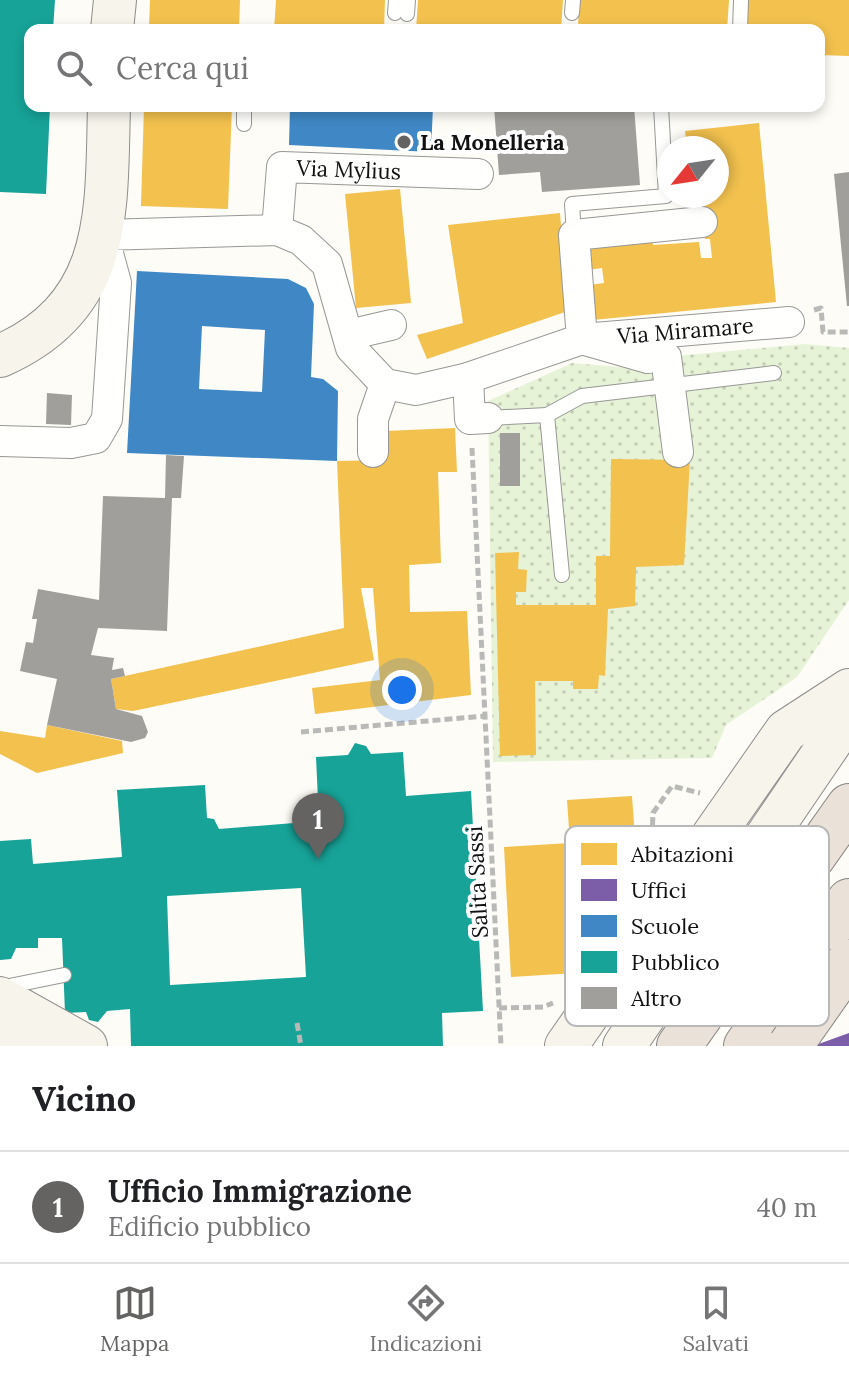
<!DOCTYPE html>
<html lang="it">
<style>
body{margin:0;font-family:Lora,serif;background:#f2f2f2;color:#202124}
.compass{position:absolute;left:657px;top:136px;width:72px;height:72px;border-radius:50%;background:#fff;box-shadow:0 4px 12px #0003;rotate:240deg}
.you{position:absolute;left:402px;top:690px;width:28px;height:28px;margin:-20px;border:6px solid #fff;border-radius:50%;background:#1a73e8;box-shadow:0 0 0 12px #1a73e833}
.badge{display:grid;place-items:center;width:52px;height:52px;border-radius:50%;background:#646362;color:#fff;font-size:26px;font-weight:700}
.pin{position:absolute;translate:-50% -66px;filter:drop-shadow(0 2px 4px #0008)}
.pin::after{content:'';position:absolute;top:42px;width:28px;height:24px;background:inherit;clip-path:polygon(0 0,100% 0,50% 100%)}
.list{margin:0;padding:0;list-style:none}
h2{display:flex;justify-content:space-between;align-items:center;height:104px;margin:0;padding:0 32px;font-size:34px}
h2 small{font-size:26px;font-weight:400;color:#757577}
.list li{display:grid;grid-template-columns:52px 1fr auto;gap:24px;align-items:center;box-sizing:border-box;height:112px;padding:0 32px;border-top:2px solid #e0e0e0}
.list b{display:block;font-size:30px;white-space:nowrap}
.list p{margin:0;font-size:26px;white-space:nowrap;color:#757577}
.list em{font-size:26px;font-style:normal;color:#757577}
.icon{flex:none;width:44px;height:44px;fill:none;stroke:currentColor;stroke-width:2;stroke-linecap:round;stroke-linejoin:round}
.map{position:relative;flex:none;width:849px;height:1046px;overflow:hidden}
.search{position:absolute;background:#fff;box-shadow:0 4px 12px #0003;left:24px;right:24px;top:24px;height:88px;display:flex;align-items:center;gap:20px;box-sizing:border-box;padding:0 28px;border-radius:16px;color:#757577;font-size:30px}
.sheet{height:216px;background:#fff}
nav{display:flex;justify-content:space-around;align-items:center;box-sizing:border-box;height:112px;border-top:2px solid #e0e0e0;background:#fff;font-size:22px;color:#757577}
nav a{display:grid;justify-items:center;gap:4px}
nav .on{color:#646362}
.map>svg:first-child{display:block}
</style>
<div class="map">
<svg width="849" height="1046" viewBox="0 0 849 1046">
<defs>
<pattern id="garden-dots" width="8" height="8" patternUnits="userSpaceOnUse" patternTransform="scale(2)"><rect width="8" height="8" fill="#e7f3d7"/><path d="M2 2h.1M6 6h.1" fill="none" stroke="#c5cfb8" stroke-width="1.8" stroke-linecap="round"/></pattern>
</defs>
<rect width="100%" height="100%" fill="#fdfcf7"/>
<path fill="url(#garden-dots)" d="M 805,344 L 849,348 L 849,600 L 797,677 L 726,725 L 712,758 L 493,762 L 488,401 L 572,363 L 653,370 L 666,357 Z"/>
<g fill="#f2c14e">
<path d="M 150,0 L 240,0 L 239,30 L 149,28 Z"/>
<path d="M 276,0 L 385,0 L 384,30 L 274,30 Z"/>
<path d="M 418,0 L 563,0 L 561,30 L 416,30 Z"/>
<path d="M 579,0 L 729,0 L 727,30 L 578,30 Z"/>
<path d="M 746,0 L 849,0 L 849,56 L 819,55 L 819,30 L 744,30 Z"/>
<path d="M 144,106 L 232,106 L 228,209 L 141,206 Z"/>
<path d="M 759,123 L 776,302 L 593,320 L 590,285 L 604,283 L 602,268 L 588,270 L 586,245 L 652,238 L 653,245 L 699,242 L 701,258 L 712,258 L 710,239 L 705,239 L 700,204 L 692,204 L 691,196 L 717,196 L 717,148 L 687,148 L 685,131 Z"/>
<path d="M 400,189 L 411,303 L 356,308 L 345,194 Z"/>
<path d="M 560,213 L 568,311 L 427,359 L 417,335 L 463,323 L 448,225 Z"/>
<path d="M 455,428 L 457,472 L 438,472 L 441,563 L 409,565 L 410,612 L 467,611 L 471,695 L 315,714 L 312,688 L 380,680 L 373,588 L 361,588 L 374,660 L 133,711 L 116,709 L 111,679 L 344,628 L 337,461 L 385,460 L 385,431 Z"/>
<path d="M 611,459 L 690,460 L 684,565 L 636,567 L 635,606 L 608,609 L 605,676 L 599,675 L 598,689 L 573,689 L 573,681 L 535,681 L 536,755 L 500,756 L 495,553 L 519,552 L 518,569 L 527,570 L 526,592 L 516,592 L 516,605 L 596,605 L 596,556 L 610,556 Z"/>
<path d="M 47,725 L 122,741 L 123,753 L 37,773 L 0,754 L 0,731 L 45,738 Z"/>
<path d="M 632,796 L 638,882 L 593,886 L 595,908 L 572,909 L 576,973 L 511,977 L 504,847 L 570,843 L 567,800 Z"/>
</g>
<path fill="#7b5ea7" d="M 849,1033 L 849,1046 L 813,1046 Z"/>
<g fill="#3f88c5" fill-rule="evenodd">
<path d="M 290,106 L 433,106 L 431,152 L 289,145 Z"/>
<path d="M 137,271 L 288,279 L 306,288 L 314,304 L 311,377 L 323,379 L 338,391 L 337,461 L 127,453 ZM 202,326 L 265,330 L 262,392 L 199,389 Z"/>
</g>
<g fill="#17a398" fill-rule="evenodd">
<path d="M 0,0 L 55,0 L 53,30 L 30,30 L 30,106 L 50,106 L 46,194 L 0,192 Z"/>
<path d="M 355,743 L 366,746 L 371,754 L 403,752 L 406,796 L 471,791 L 483,1011 L 442,1013 L 443,1046 L 131,1046 L 130,1009 L 107,1011 L 98,1022 L 89,1020 L 86,1012 L 65,1013 L 62,938 L 38,938 L 38,948 L 16,948 L 11,959 L 0,960 L 0,841 L 31,839 L 33,864 L 122,857 L 117,790 L 205,785 L 207,818 L 214,819 L 219,829 L 319,821 L 316,757 L 348,755 ZM 301,888 L 306,977 L 170,985 L 167,896 Z"/>
</g>
<g fill="#a19f9c">
<path d="M 494,106 L 634,106 L 640,185 L 542,192 L 540,172 L 499,175 Z"/>
<path d="M 849,172 L 849,306 L 847,306 L 834,174 Z"/>
<path d="M 47,393 L 72,395 L 71,425 L 46,424 Z"/>
<rect x="500" y="433" width="20" height="53"/>
<path d="M 166,455 L 184,456 L 181,498 L 172,498 L 167,631 L 98,628 L 91,655 L 114,658 L 112,670 L 123,668 L 125,676 L 111,679 L 116,709 L 142,716 L 148,732 L 145,738 L 131,742 L 47,725 L 57,679 L 20,671 L 26,642 L 33,643 L 37,619 L 32,619 L 38,589 L 99,600 L 103,496 L 165,498 Z"/>
</g>
<g fill="none" stroke-linecap="round" stroke-linejoin="round">
<defs>
<g id="lane">
<path d="M 395,13 L 396,0"/>
<path d="M 572,13 L 573,0"/>
<path d="M 407,14 L 408,0"/>
<path d="M 740,30 L 741,0"/>
<path d="M 244,106 L 244,124"/>
<path d="M 574,235 L 572,204 L 666,196 L 661,106"/>
<path d="M 547,415 L 582,396 L 774,373"/>
<path d="M 488,418 L 547,415 L 562,575"/>
<path d="M 0,988 L 64,975"/>
</g>
<g id="street">
<path id="s1" d="M 277,230 L 282,167 L 478,174"/>
<path d="M 348,335 L 391,325"/>
<path d="M 666,357 L 678,452"/>
<path d="M 648,358 L 582,339 L 574,235 L 702,222"/>
<path d="M 468,378 L 470,419 L 488,418"/>
<path id="s2" d="M 0,441 L 71,443 L 96,438 L 107,419 L 116,283 L 103,235 L 277,230 L 301,240 L 327,264 L 351,348 L 385,384 L 416,390 L 468,378 L 582,339 L 789,322"/>
<path d="M 373,452 L 373,419 L 385,384"/>
</g>
<g id="secondary">
<path d="M 112,30 L 115,0"/>
<path d="M 0,356 C 114,306 106,211 109,106"/>
<path d="M 0,998 L 86,1046"/>
<path d="M 0,1033 L 23,1046"/>
<path d="M 566,1046 L 786,731 L 849,690"/>
<path d="M 624,1046 L 849,715"/>
</g>
<g id="highway">
<path d="M 679,1046 L 849,806"/>
<path d="M 746,1046 L 849,901"/>
</g>
</defs>
<use href="#lane" stroke="#979795" stroke-width="16"/>
<use href="#street" stroke="#979795" stroke-width="32"/>
<use href="#secondary" stroke="#8e8d8b" stroke-width="44"/>
<use href="#highway" stroke="#858482" stroke-width="46"/>
<g stroke="#b9b9b8" stroke-width="5" stroke-dasharray="8 4" stroke-linecap="butt">
<path d="M 814,310 L 821,308 L 823,332 L 849,332"/>
<path d="M 472,448 L 501,1046"/>
<path d="M 301,732 L 485,716"/>
<path d="M 651,861 L 653,813 L 672,786 L 700,793"/>
<path d="M 594,902 L 628,894"/>
<path d="M 593,943 L 601,901"/>
<path d="M 499,1008 L 543,1007 L 553,1003"/>
<path d="M 297,1023 L 301,1046"/>
</g>
<use href="#lane" stroke="#fffffe" stroke-width="14"/>
<use href="#street" stroke="#fffffe" stroke-width="30"/>
<use href="#secondary" stroke="#f6f4eb" stroke-width="42"/>
<use href="#highway" stroke="#eae1d8" stroke-width="44"/>
<defs>
<path id="highway-bridge" d="M 790,1046 L 849,962"/>
</defs>
<use href="#highway-bridge" stroke="#858482" stroke-width="46" stroke-linecap="butt"/>
<use href="#highway-bridge" stroke="#eae1d8" stroke-width="44"/>
</g>
<circle fill="#646362" stroke="#fff" stroke-width="3" cx="404" cy="142" r="8"/>
<g text-anchor="middle" stroke-width="8" stroke-linejoin="round" paint-order="stroke">
<g font-size="22" font-weight="bold" fill="#111" stroke="#fff" text-anchor="start">
<text x="420" y="150">La Monelleria</text>
</g>
<g font-size="22" fill="#111" stroke="#fff">
<text dy="8" stroke="none"><textPath href="#s1" startOffset="130">Via Mylius</textPath></text>
<text dy="8" stroke="none"><textPath href="#s2" startOffset="986">Via Miramare</textPath></text>
<text transform="translate(477 882) rotate(-93)" y="8">Salita Sassi</text>
</g>
</g>
<rect x="565" y="826" width="264" height="200" rx="12" fill="#fff" stroke="#b8b8b8" stroke-width="2"/>
<rect x="581" y="843" width="36" height="22" fill="#f2c14e"/>
<rect x="581" y="879" width="36" height="22" fill="#7b5ea7"/>
<rect x="581" y="915" width="36" height="22" fill="#3f88c5"/>
<rect x="581" y="951" width="36" height="22" fill="#17a398"/>
<rect x="581" y="987" width="36" height="22" fill="#a19f9c"/>
<g font-size="22" fill="#111">
<text x="631" y="862">Abitazioni</text>
<text x="631" y="898">Uffici</text>
<text x="631" y="934">Scuole</text>
<text x="631" y="970">Pubblico</text>
<text x="631" y="1006">Altro</text>
</g>
</svg>
<svg class="compass" viewBox="-18 -18 36 36"><path d="M0-13l5 13h-10z" fill="#e53935"/><path d="M0 13l5-13h-10z" fill="#757577"/></svg>
<div class="you"></div>
<div class="pin badge" style="left:318px;top:859px">1</div>
<div class="search"><svg class="icon" aria-label="search" viewBox="0 0 24 24"><circle cx="10" cy="10" r="6"/><path d="M15 15l6 6"/></svg>Cerca qui</div>
</div>
<section class="sheet">
<h2>Vicino<small></small></h2>
<ul class="list">
<li><span class="badge">1</span><div><b>Ufficio Immigrazione</b><p>Edificio pubblico</p></div><em>40 m</em></li>
</ul>
</section>
<nav>
<a class="on"><svg class="icon" aria-label="map" viewBox="0 0 24 24"><path d="M3 6l6-2 6 2 6-2v14l-6 2-6-2-6 2zM9 4v14M15 6v14"/></svg>Mappa</a>
<a><svg class="icon" aria-label="directions" viewBox="0 0 24 24"><path d="M12 3l9 9-9 9-9-9zM9 14v-3h6M13 9l2 2-2 2"/></svg>Indicazioni</a>
<a><svg class="icon" aria-label="saved" viewBox="0 0 24 24"><path d="M7 4h10v16l-5-4-5 4z"/></svg>Salvati</a>
</nav>
